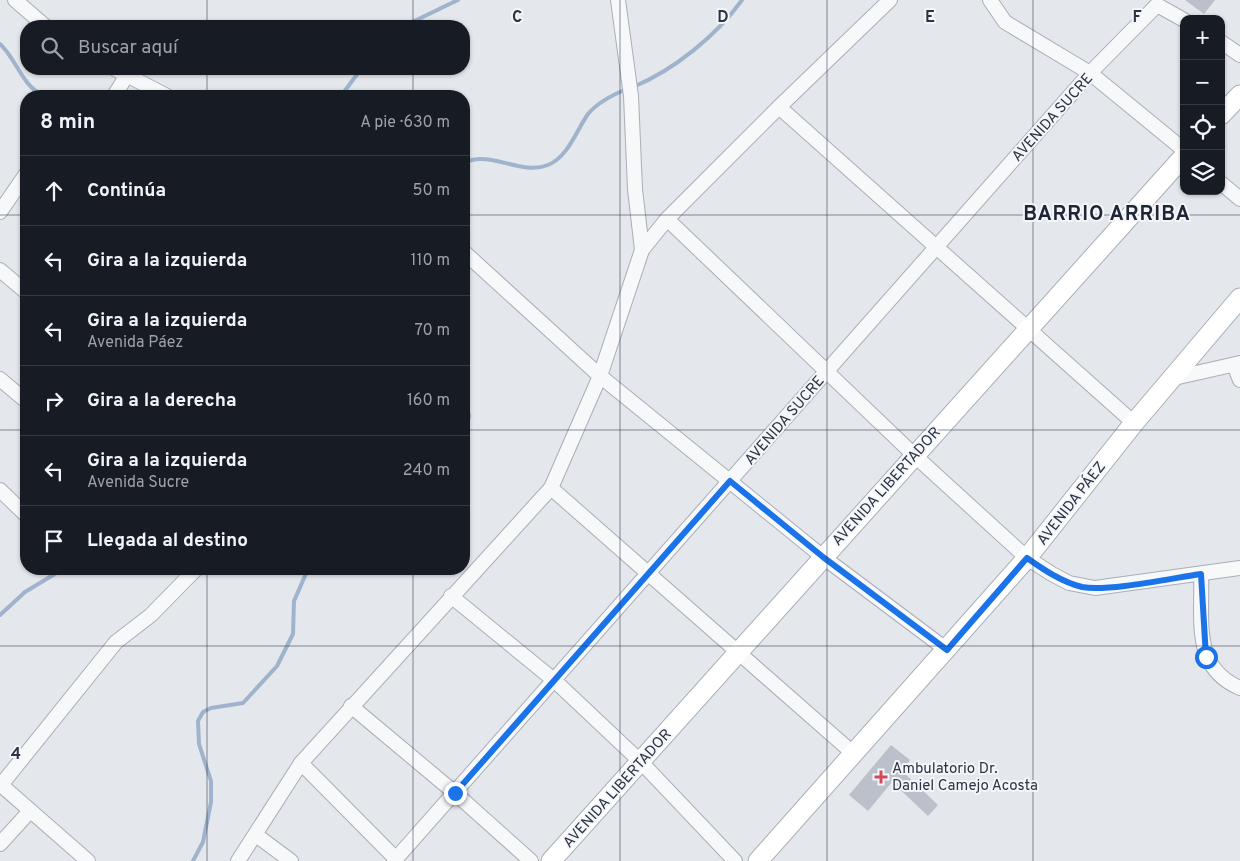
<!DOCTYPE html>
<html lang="es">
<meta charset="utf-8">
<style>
body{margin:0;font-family:Overpass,sans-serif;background:#242831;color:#f1f3f6}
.controls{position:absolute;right:15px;top:15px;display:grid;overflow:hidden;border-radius:10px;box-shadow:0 1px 4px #0004}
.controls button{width:45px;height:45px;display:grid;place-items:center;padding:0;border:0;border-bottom:1px solid #363941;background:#171b24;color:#f1f3f6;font:25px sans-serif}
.stop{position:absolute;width:15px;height:15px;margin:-11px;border:4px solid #1a73e8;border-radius:50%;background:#fff}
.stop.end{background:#1a73e8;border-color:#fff;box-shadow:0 1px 5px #0008}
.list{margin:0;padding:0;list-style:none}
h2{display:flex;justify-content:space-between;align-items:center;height:65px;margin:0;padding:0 20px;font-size:21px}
h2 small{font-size:16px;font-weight:400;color:#9ea1a6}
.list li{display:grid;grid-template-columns:32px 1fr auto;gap:15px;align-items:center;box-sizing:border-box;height:70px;padding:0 20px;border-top:1px solid #363941}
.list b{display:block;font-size:19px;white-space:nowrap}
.list p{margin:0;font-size:16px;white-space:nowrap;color:#9ea1a6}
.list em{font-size:16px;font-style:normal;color:#9ea1a6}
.icon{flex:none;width:28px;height:28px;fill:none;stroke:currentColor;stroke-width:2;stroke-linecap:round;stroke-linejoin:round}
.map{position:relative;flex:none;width:1240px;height:861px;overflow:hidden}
.search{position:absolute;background:#171b24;box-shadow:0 1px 4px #0004;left:20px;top:20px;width:450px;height:55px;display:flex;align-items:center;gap:12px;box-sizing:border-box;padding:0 18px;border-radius:20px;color:#9ea1a6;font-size:19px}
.panel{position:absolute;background:#171b24;box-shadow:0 1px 4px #0004;left:20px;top:90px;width:450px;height:485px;border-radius:20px}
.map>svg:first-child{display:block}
</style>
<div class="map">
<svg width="1240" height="861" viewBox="0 0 1240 861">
<rect width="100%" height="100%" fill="#e4e7ec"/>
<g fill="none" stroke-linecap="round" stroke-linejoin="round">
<g stroke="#9fb4cc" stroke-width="4">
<path d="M 404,26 L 458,0"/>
<path d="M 0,44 C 17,60 21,84 43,96"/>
<path d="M 633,87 C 674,70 716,36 742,0"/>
<path d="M 341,96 L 361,69"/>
<path d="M 464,162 C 469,161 474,159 479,159 C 502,158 525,174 548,165 C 568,157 576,131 588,114 C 598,102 612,95 627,89"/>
<path d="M 464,402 L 469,416 L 464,432"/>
<path d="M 0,615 L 25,592 L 63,569"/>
<path d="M 193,861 L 203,842 L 211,802 L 211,781 L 199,744 L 198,721 L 203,712 L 211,708 L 243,703 L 277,666 L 293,634 L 294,601 L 308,569"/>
</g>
</g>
<g fill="#bbc0ca">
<path d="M 1185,0 L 1215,0 L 1204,14 Z"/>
<path d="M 891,745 L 910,760 L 902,771 L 938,805 L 928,816 L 892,782 L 868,811 L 849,795 Z"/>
</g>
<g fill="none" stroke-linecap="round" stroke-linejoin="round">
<defs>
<g id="street">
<path d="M 15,0 L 45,26"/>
<path d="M 618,0 L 631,96 L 635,189 L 642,250"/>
<path d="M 990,0 L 1005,22 L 1090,73 L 1184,150"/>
<path d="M 1157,5 L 1184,20"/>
<path d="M 1221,42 L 1240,55"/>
<path d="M 115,69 L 167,96"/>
<path d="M 114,96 L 127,75"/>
<path d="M 779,107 L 1134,423"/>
<path d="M 1221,183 L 1240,199"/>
<path d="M 0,212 L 26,174"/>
<path d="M 667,219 L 914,455 L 1027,558 L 1052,574 L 1069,583 L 1095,588 L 1240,568"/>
<path d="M 464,252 L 600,376 L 823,557 L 947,650"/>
<path d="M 0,270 L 26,292"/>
<path d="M 1234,365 L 1240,380"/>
<path d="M 1174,378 L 1240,363"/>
<path d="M 0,379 L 26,401"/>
<path d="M 551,488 L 854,754"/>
<path d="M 0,490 L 26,515"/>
<path d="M 1201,574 C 1203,619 1191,667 1240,688"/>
<path d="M 451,596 L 555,681 L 641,762 L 735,861"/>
<path d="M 351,706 L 455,793 L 531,861"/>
<path d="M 301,763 L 396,859"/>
<path d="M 0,784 L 88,861"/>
<path d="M 1,785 L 116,642 L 151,615 L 196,569"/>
<path d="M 256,835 L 291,861"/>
<path d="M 0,844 L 30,811"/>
<path d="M 238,861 L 301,763 L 551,488 L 600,376 L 642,250 L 667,219 L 779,107 L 890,0"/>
<path d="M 394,861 L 1090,73 L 1157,5"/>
</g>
<g id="secondary">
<path d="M 1221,115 L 1240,95"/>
<path d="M 551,861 L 1184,156"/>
<path d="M 758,861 L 1027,558 L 1134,423 L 1240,298"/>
</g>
</defs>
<use href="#street" stroke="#a9aeb7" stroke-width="16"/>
<use href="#secondary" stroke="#a9aeb7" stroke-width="21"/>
<use href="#street" stroke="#f7f8fa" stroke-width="14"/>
<use href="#secondary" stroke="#fff" stroke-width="19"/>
</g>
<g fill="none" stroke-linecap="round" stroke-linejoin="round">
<path stroke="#1a73e8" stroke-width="6" d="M 455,793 L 730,481 L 823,557 L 947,650 L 1027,558 C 1044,570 1062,582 1082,587 C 1107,592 1173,578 1201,574 L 1206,657"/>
</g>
<path fill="none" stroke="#2b3445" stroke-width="1" stroke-opacity="0.55" d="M 207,0 L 207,26M 413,0 L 413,26M 620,0 L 620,861M 827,0 L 827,861M 1033,0 L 1033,861M 207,69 L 207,96M 413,69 L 413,96M 0,215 L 26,215M 464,215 L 1240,215M 0,430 L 26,430M 464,430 L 1240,430M 207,569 L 207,861M 413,569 L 413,861M 0,646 L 1240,646"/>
<path fill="#d1495b" stroke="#f4f6f9" stroke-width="2" d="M878.5 769.5h5v5h5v5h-5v5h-5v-5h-5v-5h5z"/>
<g text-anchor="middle" stroke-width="4" stroke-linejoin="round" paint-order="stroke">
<g font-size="15" fill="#2b3445" stroke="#f4f6f9">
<text transform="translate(1052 117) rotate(-48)" y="5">AVENIDA SUCRE</text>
<text transform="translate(784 420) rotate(-49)" y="5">AVENIDA SUCRE</text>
<text transform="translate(886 486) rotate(-48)" y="5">AVENIDA LIBERTADOR</text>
<text transform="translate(1071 503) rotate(-52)" y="5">AVENIDA PÁEZ</text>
<text transform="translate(617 788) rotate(-48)" y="5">AVENIDA LIBERTADOR</text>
</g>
<g font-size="15" fill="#2b3445" stroke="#f4f6f9" text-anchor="start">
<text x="892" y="773">Ambulatorio Dr.<tspan x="892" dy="17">Daniel Camejo Acosta</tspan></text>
</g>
<g font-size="20" font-weight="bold" letter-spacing="1" fill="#1d2536" stroke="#f4f6f9">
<text x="1107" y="220">BARRIO ARRIBA</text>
</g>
</g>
<g font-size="16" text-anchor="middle" font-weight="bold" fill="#2b3445" stroke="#f4f6f9" stroke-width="4" stroke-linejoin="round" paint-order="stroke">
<text x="517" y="22">C</text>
<text x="723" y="22">D</text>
<text x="930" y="22">E</text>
<text x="1137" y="22">F</text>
<text x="16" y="759">4</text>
</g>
</svg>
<div class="controls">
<button>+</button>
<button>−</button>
<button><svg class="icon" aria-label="locate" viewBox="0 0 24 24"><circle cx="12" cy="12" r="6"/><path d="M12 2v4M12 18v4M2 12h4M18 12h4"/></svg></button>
<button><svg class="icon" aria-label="layers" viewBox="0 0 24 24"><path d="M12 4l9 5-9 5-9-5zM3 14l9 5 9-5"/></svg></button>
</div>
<div class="stop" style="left:1206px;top:657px"></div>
<div class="stop end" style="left:455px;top:793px"></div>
<div class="search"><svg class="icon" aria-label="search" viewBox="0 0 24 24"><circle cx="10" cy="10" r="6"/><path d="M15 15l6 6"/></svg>Buscar aquí</div>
<section class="panel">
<h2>8 min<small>A pie · 630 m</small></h2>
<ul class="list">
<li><svg class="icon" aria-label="ahead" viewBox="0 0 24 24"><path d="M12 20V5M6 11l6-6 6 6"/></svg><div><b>Continúa</b></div><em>50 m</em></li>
<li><svg class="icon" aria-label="left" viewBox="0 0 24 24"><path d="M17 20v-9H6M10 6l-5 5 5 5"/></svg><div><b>Gira a la izquierda</b></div><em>110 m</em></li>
<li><svg class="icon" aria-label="left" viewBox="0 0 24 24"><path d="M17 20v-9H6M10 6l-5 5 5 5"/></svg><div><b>Gira a la izquierda</b><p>Avenida Páez</p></div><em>70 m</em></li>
<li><svg class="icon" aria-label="right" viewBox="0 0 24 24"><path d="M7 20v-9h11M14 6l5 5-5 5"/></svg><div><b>Gira a la derecha</b></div><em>160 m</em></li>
<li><svg class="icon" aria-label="left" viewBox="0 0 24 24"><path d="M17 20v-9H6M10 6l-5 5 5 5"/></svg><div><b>Gira a la izquierda</b><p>Avenida Sucre</p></div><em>240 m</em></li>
<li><svg class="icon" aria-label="arrive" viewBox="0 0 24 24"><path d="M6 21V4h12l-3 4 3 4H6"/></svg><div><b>Llegada al destino</b></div></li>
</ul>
</section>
</div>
